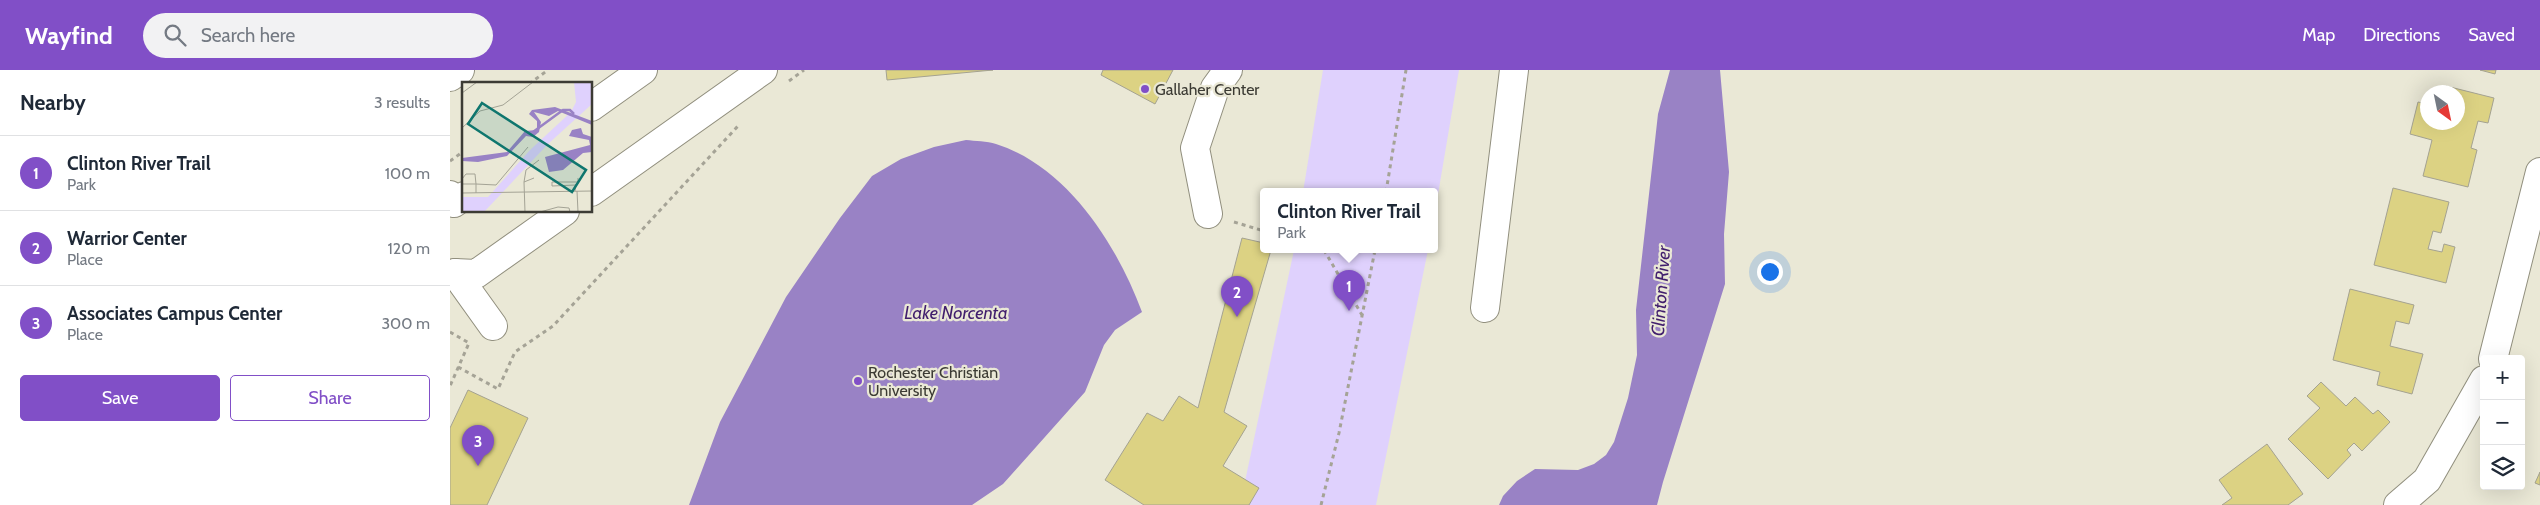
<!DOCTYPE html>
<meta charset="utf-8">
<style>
body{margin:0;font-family:Cabin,sans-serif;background:#f2f2f3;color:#1f2937}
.controls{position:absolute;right:15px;bottom:15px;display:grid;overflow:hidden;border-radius:5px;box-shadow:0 5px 20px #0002}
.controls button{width:45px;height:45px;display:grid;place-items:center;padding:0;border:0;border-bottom:1px solid #e0e1e3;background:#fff;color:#1f2937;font:25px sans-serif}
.compass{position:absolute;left:1970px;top:15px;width:45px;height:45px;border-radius:50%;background:#fff;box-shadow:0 5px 20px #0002;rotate:147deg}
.you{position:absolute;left:1319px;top:201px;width:18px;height:18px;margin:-12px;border:4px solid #fff;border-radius:50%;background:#1a73e8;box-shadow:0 0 0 8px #1a73e833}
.badge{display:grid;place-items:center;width:32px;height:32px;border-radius:50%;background:#814fc7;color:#fff;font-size:16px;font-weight:700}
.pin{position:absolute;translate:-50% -41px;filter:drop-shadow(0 1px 2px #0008)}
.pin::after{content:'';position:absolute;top:26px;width:18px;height:15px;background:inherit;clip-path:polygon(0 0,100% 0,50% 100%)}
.popup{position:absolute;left:810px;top:118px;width:178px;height:65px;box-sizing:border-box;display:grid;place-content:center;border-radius:5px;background:#fff;filter:drop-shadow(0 1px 4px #0005);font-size:16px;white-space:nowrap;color:#747a83}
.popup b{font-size:19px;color:#1f2937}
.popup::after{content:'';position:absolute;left:50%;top:100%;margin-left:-10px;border:10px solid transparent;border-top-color:#fff}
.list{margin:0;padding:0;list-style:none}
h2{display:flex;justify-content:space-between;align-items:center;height:65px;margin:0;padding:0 20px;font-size:21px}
h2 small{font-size:16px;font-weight:400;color:#747a83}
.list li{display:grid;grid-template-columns:32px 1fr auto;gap:15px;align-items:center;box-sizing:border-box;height:75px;padding:0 20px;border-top:1px solid #e0e1e3}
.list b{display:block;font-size:19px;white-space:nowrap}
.list p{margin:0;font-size:16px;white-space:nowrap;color:#747a83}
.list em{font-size:16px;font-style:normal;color:#747a83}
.actions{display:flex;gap:10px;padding:15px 20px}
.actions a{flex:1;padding:11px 0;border:1px solid #814fc7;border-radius:5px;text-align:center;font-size:18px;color:#814fc7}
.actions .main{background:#814fc7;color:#fff}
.icon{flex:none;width:28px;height:28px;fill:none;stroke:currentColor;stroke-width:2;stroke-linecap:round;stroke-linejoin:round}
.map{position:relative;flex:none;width:2090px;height:435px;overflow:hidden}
header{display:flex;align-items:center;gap:30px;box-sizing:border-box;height:70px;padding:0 25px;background:#814fc7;color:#fff}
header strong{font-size:24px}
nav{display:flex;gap:28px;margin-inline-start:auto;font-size:18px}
.search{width:350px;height:45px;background:#f2f2f3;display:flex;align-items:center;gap:12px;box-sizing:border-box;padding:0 18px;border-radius:28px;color:#747a83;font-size:19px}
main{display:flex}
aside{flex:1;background:#fff}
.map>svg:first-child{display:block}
</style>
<header>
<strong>Wayfind</strong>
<div class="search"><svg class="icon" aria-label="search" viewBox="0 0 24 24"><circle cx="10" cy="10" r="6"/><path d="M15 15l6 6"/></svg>Search here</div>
<nav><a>Map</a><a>Directions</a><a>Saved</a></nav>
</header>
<main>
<aside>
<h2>Nearby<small>3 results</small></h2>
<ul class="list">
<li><span class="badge">1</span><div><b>Clinton River Trail</b><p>Park</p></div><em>100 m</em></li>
<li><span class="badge">2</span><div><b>Warrior Center</b><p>Place</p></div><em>120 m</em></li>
<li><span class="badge">3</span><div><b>Associates Campus Center</b><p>Place</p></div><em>300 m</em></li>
</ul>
<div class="actions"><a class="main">Save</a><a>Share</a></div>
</aside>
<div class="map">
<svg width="2090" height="435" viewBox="0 0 2090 435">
<rect width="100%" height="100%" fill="#eae8d6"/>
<g fill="#dfd1fd">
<path d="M 873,0 L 1009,0 L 984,148 L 984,122 L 853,122 Z"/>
<path d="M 844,180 L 978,180 L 926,435 L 790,435 Z"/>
</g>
<g fill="#9982c5">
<path d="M 1220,0 L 1270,0 L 1279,102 L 1274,164 L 1275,214 L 1213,412 L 1207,435 L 1049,435 L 1053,426 L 1067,411 L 1085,399 L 1128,400 L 1144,394 L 1156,385 L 1164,372 L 1178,328 L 1187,285 L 1186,240 L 1208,44 Z"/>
<path d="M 516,70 C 525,71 537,71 546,74 C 618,97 667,175 692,242 L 665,260 L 654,275 L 635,322 L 553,414 L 522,435 L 239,435 L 270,352 L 336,227 L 390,148 L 422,106 L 451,89 L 484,77 Z"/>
</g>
<g fill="#dcd283" stroke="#a4a291">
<path d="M 436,0 L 543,0 L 437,10 Z"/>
<path d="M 653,0 L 723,0 L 705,34 L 651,5 Z"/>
<path d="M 2030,0 L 2046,0 L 2045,4 Z"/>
<path d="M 1996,16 L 2044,28 L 2038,53 L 2028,51 L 2021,78 L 2027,80 L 2018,117 L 1973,106 L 1982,70 L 1960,64 L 1968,32 L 1978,34 L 1978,52 L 2008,52 L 2008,22 L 1994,22 Z"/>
<path d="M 1943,118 L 1999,132 L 1991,163 L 1983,161 L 1978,179 L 1992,182 L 1994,174 L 2005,177 L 1996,213 L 1924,195 Z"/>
<path d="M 792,168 L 814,173 L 814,180 L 821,180 L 774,342 L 797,356 L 773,396 L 809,418 L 799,435 L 694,435 L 655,410 L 697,343 L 713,351 L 729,326 L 748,338 Z"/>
<path d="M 1900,219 L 1964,235 L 1959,254 L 1946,251 L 1940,276 L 1973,284 L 1962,324 L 1927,315 L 1930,302 L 1883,290 Z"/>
<path d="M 1871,312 L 1896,336 L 1905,327 L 1923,344 L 1928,340 L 1940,352 L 1912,381 L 1904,373 L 1897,380 L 1901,385 L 1878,409 L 1838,369 L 1870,338 L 1857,326 Z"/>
<path d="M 18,320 L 78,348 L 37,435 L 0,435 L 0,358 Z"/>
<path d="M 1817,374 L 1853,424 L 1838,435 L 1772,435 L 1782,428 L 1769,410 Z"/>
<path d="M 2090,402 L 2090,415 L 2085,413 Z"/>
</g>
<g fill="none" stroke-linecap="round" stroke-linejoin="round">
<defs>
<g id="minor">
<path d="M 141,37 L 193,0"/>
<path d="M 141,122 L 313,0"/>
<path d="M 0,125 L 4,133 L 14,126"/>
<path d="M 758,144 L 745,78 L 765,18 L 778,0"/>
<path d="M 5,203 L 26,204 L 115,141"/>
<path d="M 5,203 L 43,256"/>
<path d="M 1035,238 L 1064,0"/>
<path d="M 2043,289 L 2090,102"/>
<path d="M 1948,435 L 1977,410 L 2034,310"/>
</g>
<path id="major" d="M 0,7 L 10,0"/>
</defs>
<use href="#minor" stroke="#918f7e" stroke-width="30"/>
<use href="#major" stroke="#918f7e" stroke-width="30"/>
<g stroke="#a5a396" stroke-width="3" stroke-dasharray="4 4" stroke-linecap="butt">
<path d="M 339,11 L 354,0"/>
<path d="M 79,14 L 98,0"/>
<path d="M 0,91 L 14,81"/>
<path d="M 936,122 L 956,0"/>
<path d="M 784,152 L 814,161"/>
<path d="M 874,180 L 912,245"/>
<path d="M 0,262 L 19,273 L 0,316"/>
<path d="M 8,297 L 48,319 L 65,282 L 103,256 L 288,56"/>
<path d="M 871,435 L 889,363 L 925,180"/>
</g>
<use href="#minor" stroke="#fff" stroke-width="28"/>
<use href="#major" stroke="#fff" stroke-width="28"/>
</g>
<g fill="#814fc7" stroke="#eae8d6" stroke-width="2">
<circle cx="695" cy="19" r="5"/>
<circle cx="408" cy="311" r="5"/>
</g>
<g text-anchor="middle" stroke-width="4.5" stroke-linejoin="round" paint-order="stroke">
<g font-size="16" fill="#3c3b34" stroke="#eae8d6" text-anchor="start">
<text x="705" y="25">Gallaher Center</text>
<text x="418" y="308">Rochester Christian<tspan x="418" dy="18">University</tspan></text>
</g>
<g font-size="18" font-style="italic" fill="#411e6d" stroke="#eae8d6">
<text transform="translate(1211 221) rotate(-86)" y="6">Clinton River</text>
<text x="506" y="249">Lake Norcenta</text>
</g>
</g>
<g transform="translate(12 12)">
<rect width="130" height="130" fill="#eae8d6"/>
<path d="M 112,0 L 130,0 L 130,22 L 86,62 L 22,130 L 0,130 L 0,115 L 26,115 L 68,68 L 109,30 L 114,20 Z" fill="#dfd1fd"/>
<path d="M 93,25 L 130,39 L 130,43 L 96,29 L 87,34 L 72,30 L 79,40 L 77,50 L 71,55 L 64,54 L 45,74 L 16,80 L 0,79 L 0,76 L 45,70 L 63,49 L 75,48 L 75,39 L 67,32 L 70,28 ZM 119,46 L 121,52 L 130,55 L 130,70 L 121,71 L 101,88 L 87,90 L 83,75 L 128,63 L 127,58 L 107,54 L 110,48 Z" fill="#9982c5"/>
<path fill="none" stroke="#9982c5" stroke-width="2.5" d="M 71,50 L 101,28 L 108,28 L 112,32"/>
<path fill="none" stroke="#a4a395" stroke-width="1" d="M 0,11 L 15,0M 0,46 L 18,29 L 41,23 L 71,0M 0,97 L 4,92 L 13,92 L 14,102 L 0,102M 62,100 L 64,88 L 77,78M 113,109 L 114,103 L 90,104 L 90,100 L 116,100 L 116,96M 115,109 L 116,130M 0,111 L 130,109M 14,111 L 14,102 L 34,103 L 66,65M 63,130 L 62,100 L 72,96M 78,130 L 96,125 L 107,126 L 108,130"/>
<path fill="#0f766e" fill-opacity="0.15" stroke="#0f766e" stroke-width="2.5" d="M 20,21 L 124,88 L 110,110 L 6,42 Z"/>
<rect width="130" height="130" fill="none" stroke="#3c3b34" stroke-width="2.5"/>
</g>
</svg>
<div class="controls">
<button>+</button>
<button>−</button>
<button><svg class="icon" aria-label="layers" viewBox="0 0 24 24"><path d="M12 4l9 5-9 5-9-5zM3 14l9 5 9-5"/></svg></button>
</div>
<svg class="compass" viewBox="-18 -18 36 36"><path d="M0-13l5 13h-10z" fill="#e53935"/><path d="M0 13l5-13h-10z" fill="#747a83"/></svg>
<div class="you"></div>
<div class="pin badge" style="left:899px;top:241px">1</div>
<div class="popup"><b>Clinton River Trail</b>Park</div>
<div class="pin badge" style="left:787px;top:247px">2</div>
<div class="pin badge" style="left:28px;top:396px">3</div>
</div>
</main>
